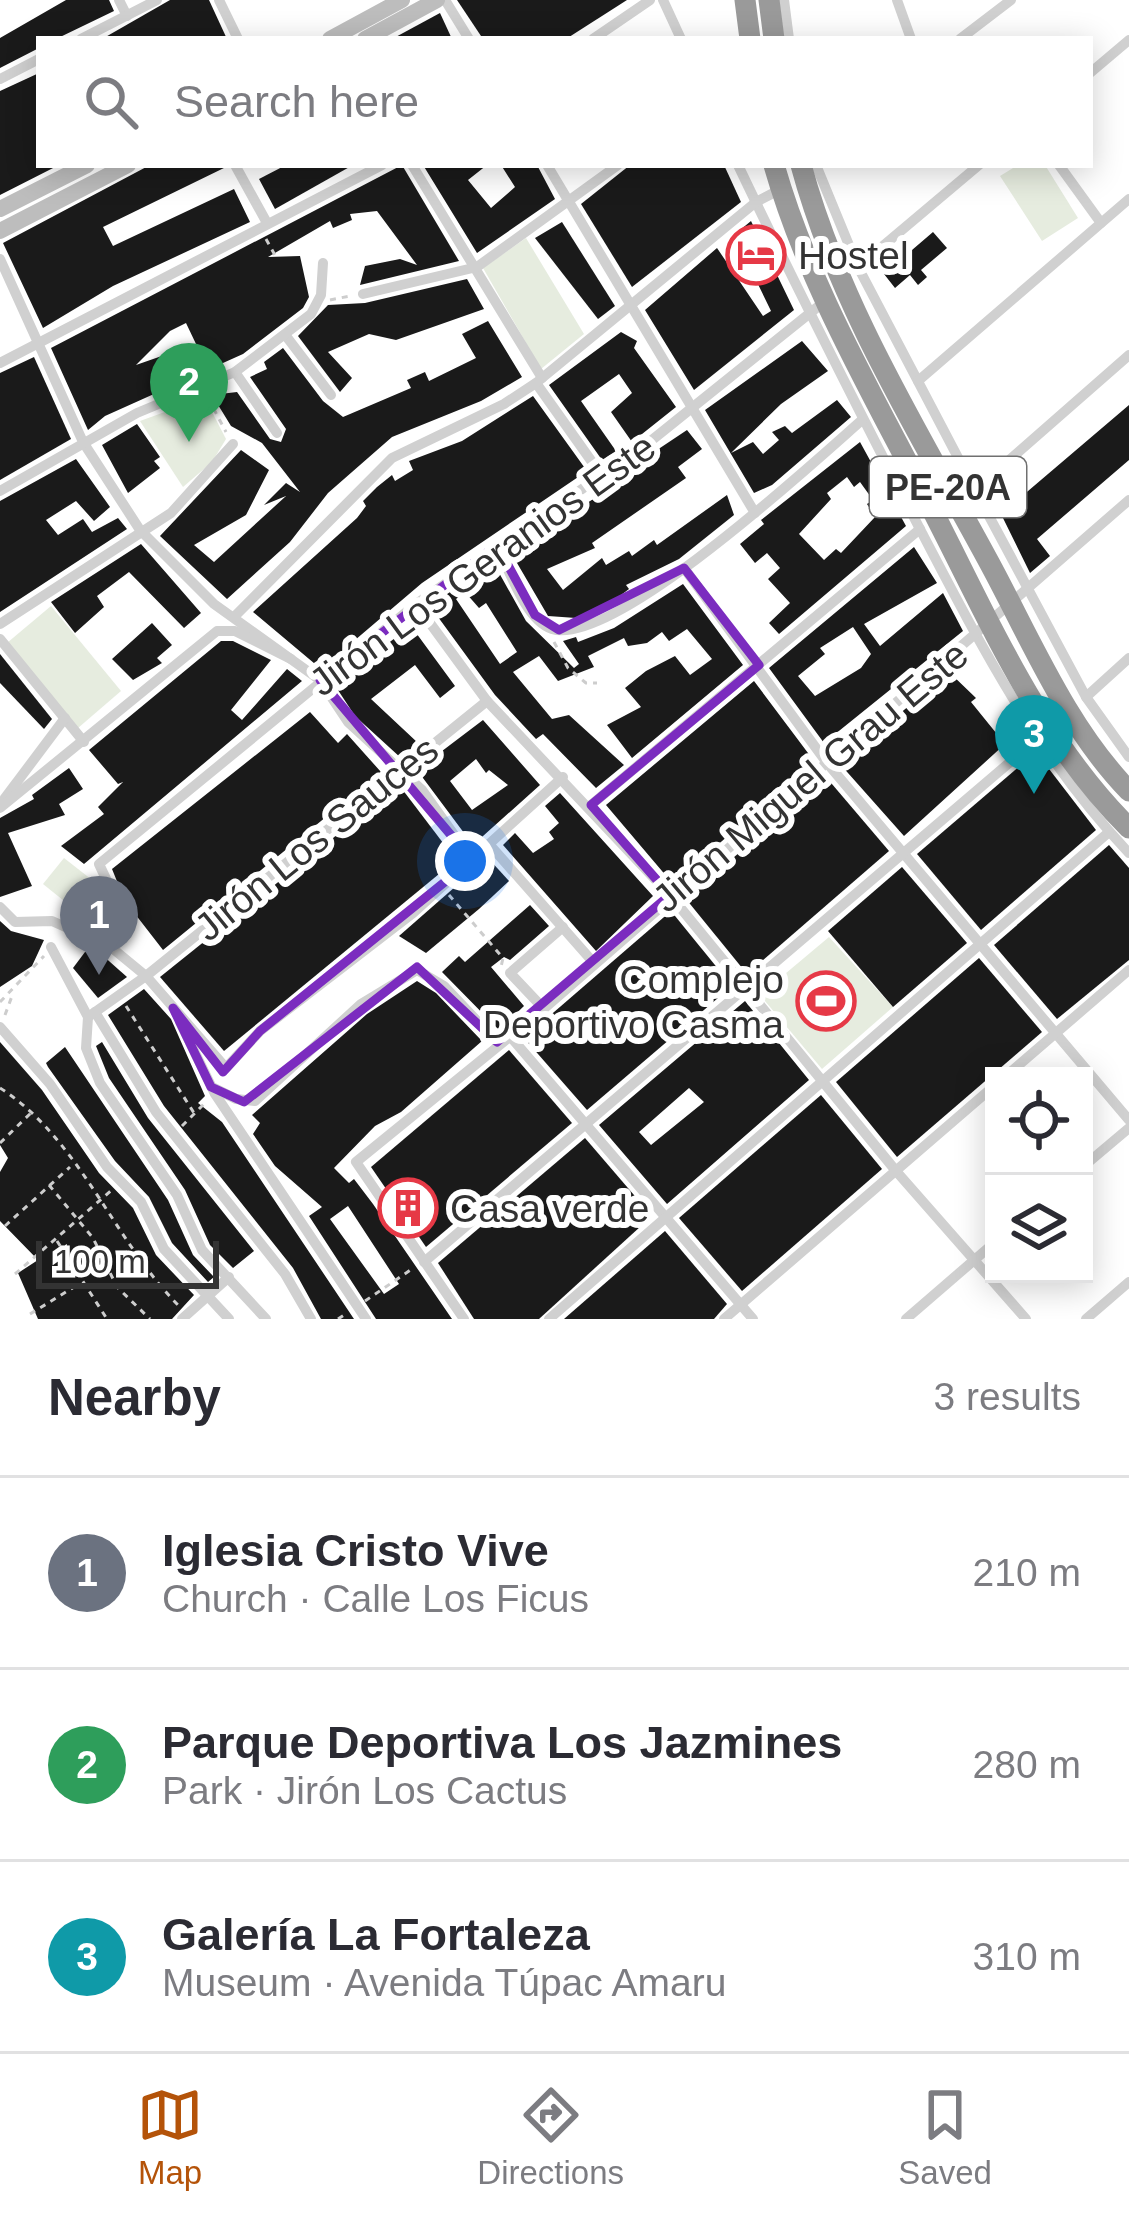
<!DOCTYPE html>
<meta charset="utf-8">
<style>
body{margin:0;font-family:Helvetica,sans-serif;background:#f2f2f3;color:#2b2b33}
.controls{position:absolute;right:36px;bottom:36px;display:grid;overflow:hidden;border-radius:0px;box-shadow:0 6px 30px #0003}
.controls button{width:108px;height:108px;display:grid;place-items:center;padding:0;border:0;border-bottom:3px solid #e1e1e2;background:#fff;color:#2b2b33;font:60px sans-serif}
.scale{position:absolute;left:36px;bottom:30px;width:183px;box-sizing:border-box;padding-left:12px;border:6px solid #333;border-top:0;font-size:33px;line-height:42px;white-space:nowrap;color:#333;-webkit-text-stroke:9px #fff;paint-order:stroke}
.you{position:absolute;left:465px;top:861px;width:42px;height:42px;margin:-30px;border:9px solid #fff;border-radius:50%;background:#1a73e8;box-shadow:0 0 0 18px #1a73e833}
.badge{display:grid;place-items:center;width:78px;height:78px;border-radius:50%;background:#b45309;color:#fff;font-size:39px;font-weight:700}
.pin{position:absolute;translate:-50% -99px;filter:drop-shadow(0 3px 6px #0008)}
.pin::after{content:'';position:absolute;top:63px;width:42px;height:36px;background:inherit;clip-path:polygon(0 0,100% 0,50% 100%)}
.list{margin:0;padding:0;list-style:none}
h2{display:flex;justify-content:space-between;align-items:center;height:156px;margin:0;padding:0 48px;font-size:51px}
h2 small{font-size:39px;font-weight:400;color:#7c7c81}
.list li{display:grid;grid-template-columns:78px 1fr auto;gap:36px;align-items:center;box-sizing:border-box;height:192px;padding:0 48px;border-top:3px solid #e1e1e2}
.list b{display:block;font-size:45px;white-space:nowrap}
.list p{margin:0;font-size:39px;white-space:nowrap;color:#7c7c81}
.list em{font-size:39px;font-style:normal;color:#7c7c81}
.icon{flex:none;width:66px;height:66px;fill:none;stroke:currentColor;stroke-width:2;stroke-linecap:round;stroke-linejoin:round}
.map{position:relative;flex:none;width:1129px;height:1319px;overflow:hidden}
.search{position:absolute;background:#fff;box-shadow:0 6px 30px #0003;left:36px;right:36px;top:36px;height:132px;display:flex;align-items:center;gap:30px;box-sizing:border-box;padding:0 42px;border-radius:0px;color:#7c7c81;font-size:45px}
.sheet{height:732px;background:#fff}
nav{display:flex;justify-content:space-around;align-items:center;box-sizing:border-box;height:168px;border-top:3px solid #e1e1e2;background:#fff;font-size:33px;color:#7c7c81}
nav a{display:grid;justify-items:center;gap:6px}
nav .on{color:#b45309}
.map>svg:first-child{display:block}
</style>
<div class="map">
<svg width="1129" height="1319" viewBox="0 0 1129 1319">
<rect width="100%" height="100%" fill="#fff"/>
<g fill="#e6ecdf">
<path d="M 1018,165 L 1045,165 L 1078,218 L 1042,241 L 1000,176 Z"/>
<path d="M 526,238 L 584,334 L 541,369 L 483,268 Z"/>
<path d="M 195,401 L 212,412 L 226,439 L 212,462 L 183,487 L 140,421 Z"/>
<path d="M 51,606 L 121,691 L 78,728 L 7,643 Z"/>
<path d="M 64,858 L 110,894 L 89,921 L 43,884 Z"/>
<path d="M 829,937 L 893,1007 L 822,1069 L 760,995 Z"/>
</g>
<g fill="#1a1a1a" fill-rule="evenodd">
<path d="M 66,0 L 109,0 L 114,11 L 56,39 L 39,39 L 39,48 L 0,68 L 0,38 Z"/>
<path d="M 170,0 L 209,0 L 227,39 L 102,39 Z"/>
<path d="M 457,0 L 627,0 L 566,39 L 483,39 Z"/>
<path d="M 440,13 L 452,39 L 392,39 Z"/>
<path d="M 39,73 L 39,165 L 59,165 L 0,195 L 0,91 Z"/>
<path d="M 150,165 L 226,167 L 103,227 L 113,246 L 234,189 L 250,222 L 113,286 L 43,328 L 3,243 Z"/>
<path d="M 286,165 L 353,165 L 275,209 L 259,179 Z"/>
<path d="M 402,165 L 459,261 L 360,285 L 365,266 L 400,259 L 417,265 L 377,211 L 350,214 L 352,220 L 333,228 L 330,221 L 268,257 L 300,256 L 309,297 L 303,308 L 243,354 L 105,416 L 88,430 L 51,348 ZM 186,323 L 196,344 L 136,365 L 170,331 Z"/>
<path d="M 423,165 L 487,165 L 468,180 L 491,208 L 515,187 L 501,165 L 537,165 L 555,199 L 477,253 Z"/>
<path d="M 630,165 L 724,165 L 741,202 L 632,287 L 581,204 Z"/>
<path d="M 751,221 L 794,310 L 694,390 L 645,310 L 717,248 L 763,316 L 771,311 L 734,235 Z"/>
<path d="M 562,222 L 615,306 L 598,319 L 535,238 Z"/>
<path d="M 933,232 L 947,248 L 921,270 L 927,277 L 918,285 L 910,275 L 895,288 L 884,274 Z"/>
<path d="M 467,279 L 484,309 L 396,340 L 369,334 L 328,352 L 352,378 L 340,392 L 298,336 L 328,305 L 365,303 Z"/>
<path d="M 488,321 L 522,377 L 481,401 L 392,437 L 328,493 L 290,542 L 227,599 L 160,536 L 241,450 L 269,470 L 246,515 L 194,545 L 214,562 L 286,496 L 264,505 L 286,483 L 300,492 L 262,443 L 231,426 L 212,395 L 237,392 L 270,439 L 281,442 L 286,429 L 250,377 L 267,369 L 264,362 L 283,348 L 323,401 L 343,417 L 411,388 L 407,380 L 425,372 L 429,381 L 476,358 L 462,334 Z"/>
<path d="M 621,332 L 637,341 L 634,348 L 676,407 L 632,442 L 611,412 L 632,393 L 619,374 L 581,401 L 616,451 L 602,460 L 549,385 Z"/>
<path d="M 802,341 L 828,371 L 781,404 L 731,453 L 753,442 L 763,454 L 779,440 L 772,432 L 785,426 L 792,433 L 837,400 L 851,417 L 772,485 L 754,493 L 705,410 Z"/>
<path d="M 34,357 L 71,439 L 0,480 L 0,373 Z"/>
<path d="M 533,396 L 587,471 L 422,583 L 321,669 L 253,612 L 357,518 L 366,506 L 363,501 L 377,487 L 392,475 L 395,481 L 413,470 L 409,461 L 462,441 Z"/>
<path d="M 1129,405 L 1129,460 L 1037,539 L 1050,556 L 1030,573 L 1001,514 Z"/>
<path d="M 137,424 L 160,457 L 154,461 L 160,468 L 128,493 L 102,445 Z"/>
<path d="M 687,430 L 702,449 L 678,467 L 686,478 L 592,543 L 595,548 L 547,569 L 563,590 L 602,558 L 606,565 L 629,551 L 632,556 L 654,540 L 657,545 L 727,495 L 734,515 L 679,559 L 626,585 L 629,589 L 617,598 L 576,618 L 548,616 L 510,551 L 619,483 L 617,479 L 641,465 L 639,462 Z"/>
<path d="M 860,442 L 906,526 L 779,634 L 769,623 L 790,603 L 768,579 L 780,568 L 767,553 L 755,563 L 740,544 L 764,524 L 761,520 ZM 847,477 L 854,487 L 860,482 L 873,500 L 867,504 L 875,517 L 841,553 L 836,549 L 824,560 L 799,534 L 831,499 L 827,493 Z"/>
<path d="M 76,459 L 110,507 L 94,521 L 76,501 L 46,520 L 58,535 L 83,519 L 92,532 L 118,518 L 127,529 L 0,612 L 0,501 Z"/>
<path d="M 141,544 L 201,613 L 184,628 L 129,572 L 97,596 L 104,607 L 75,633 L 51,602 Z"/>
<path d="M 914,547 L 937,583 L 864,624 L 880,646 L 943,593 L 963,631 L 824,743 L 769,668 ZM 853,627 L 871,654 L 861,668 L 815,696 L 798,676 L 825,654 L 820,648 Z"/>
<path d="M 493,562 L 526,621 L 574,668 L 579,664 L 563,641 L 576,637 L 578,642 L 614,628 L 683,584 L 743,665 L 632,758 L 607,725 L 641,707 L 625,688 L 646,671 L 675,656 L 690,675 L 712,659 L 687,629 L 669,641 L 662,632 L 647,643 L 628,646 L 624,638 L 588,656 L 594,667 L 558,681 L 539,656 L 513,672 L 552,719 L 569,715 L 624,765 L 596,788 L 543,734 L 536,739 L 495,695 L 430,606 ZM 465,592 L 479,608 L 486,603 L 517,652 L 500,664 L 456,599 Z"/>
<path d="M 152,623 L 172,645 L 157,658 L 162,663 L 133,680 L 112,659 Z"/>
<path d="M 411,626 L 455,686 L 440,698 L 415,665 L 371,699 L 418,743 L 401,758 L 355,716 L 334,684 Z"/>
<path d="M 221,641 L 233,641 L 271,660 L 231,710 L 242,720 L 287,669 L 302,681 L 84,864 L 61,846 L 104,814 L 98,807 L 123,782 L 118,784 L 89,750 Z"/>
<path d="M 0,654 L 52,719 L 44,729 L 0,683 Z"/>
<path d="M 949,672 L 976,698 L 971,702 L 1005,744 L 904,836 L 840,764 Z"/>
<path d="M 754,681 L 814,761 L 768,795 L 770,799 L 673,884 L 606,805 Z"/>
<path d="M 310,712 L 338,743 L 347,734 L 381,772 L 163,950 L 125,901 L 112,869 Z"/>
<path d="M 483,720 L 540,785 L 473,845 L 417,770 ZM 476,759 L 486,773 L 489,770 L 508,785 L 472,810 L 450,781 Z"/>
<path d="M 1036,752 L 1096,830 L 981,930 L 917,854 Z"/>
<path d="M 69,768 L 83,789 L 59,804 L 65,815 L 8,833 L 32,886 L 0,897 L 0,818 L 34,799 L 32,795 Z"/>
<path d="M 826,777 L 889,851 L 747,974 L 686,899 Z"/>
<path d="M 399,785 L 456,860 L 224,1051 L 160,977 Z"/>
<path d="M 560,793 L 653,896 L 596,951 L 503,845 L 515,833 L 533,853 L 554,839 L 549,832 L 559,823 L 545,806 Z"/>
<path d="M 1109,845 L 1129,868 L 1129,960 L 1057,1019 L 994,945 Z"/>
<path d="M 488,858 L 509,881 L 479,909 L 426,953 L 399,936 Z"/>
<path d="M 902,867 L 967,943 L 893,1007 L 828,931 Z"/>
<path d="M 530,905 L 549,926 L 510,960 L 504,957 L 491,967 L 524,1006 L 499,1030 L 442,972 L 459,956 L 465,962 Z"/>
<path d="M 671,911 L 732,986 L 587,1110 L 524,1038 Z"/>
<path d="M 0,921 L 11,931 L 44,940 L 32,966 L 0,987 Z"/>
<path d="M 85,952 L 101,954 L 127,977 L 98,998 L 73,968 Z"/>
<path d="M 979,958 L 1042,1032 L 897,1157 L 836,1082 Z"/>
<path d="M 417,981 L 436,993 L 482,1041 L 401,1112 L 375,1126 L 334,1168 L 349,1183 L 354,1179 L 373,1204 L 452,1319 L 376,1319 L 309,1216 L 322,1207 L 275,1166 L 253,1134 L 260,1123 L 252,1115 L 367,1014 ZM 348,1206 L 399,1284 L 384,1294 L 330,1219 Z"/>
<path d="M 144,989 L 171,1019 L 205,1096 L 198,1103 L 222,1122 L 354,1319 L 321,1319 L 293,1268 L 164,1106 L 108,1015 Z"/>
<path d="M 745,1001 L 809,1080 L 667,1204 L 599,1125 ZM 689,1088 L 704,1102 L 651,1145 L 639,1132 Z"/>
<path d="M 0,1042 L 42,1090 L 99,1173 L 133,1208 L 156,1255 L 194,1295 L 172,1319 L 38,1319 L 18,1273 L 38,1260 L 0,1221 L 0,1172 L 8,1158 L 0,1145 Z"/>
<path d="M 102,1042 L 148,1118 L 254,1251 L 233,1268 L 210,1245 L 185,1190 L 109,1078 L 96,1046 Z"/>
<path d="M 65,1047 L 168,1200 L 193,1255 L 214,1277 L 208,1282 L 172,1243 L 149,1197 L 115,1161 L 48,1067 L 46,1063 Z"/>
<path d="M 509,1050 L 572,1123 L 426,1247 L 371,1167 Z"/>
<path d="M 821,1095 L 882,1169 L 742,1291 L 679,1218 Z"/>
<path d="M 585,1138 L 652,1216 L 539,1319 L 474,1319 L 438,1263 Z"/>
<path d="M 665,1231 L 727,1304 L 714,1319 L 564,1319 Z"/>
</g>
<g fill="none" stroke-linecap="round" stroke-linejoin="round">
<g stroke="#cdcdcd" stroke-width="3" stroke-dasharray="6 6" stroke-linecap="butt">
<path d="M 266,239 L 276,257"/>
<path d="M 330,300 L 350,296"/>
<path d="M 208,398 L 226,432"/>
<path d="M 554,642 L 568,668 L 586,683 L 597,683"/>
<path d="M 449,895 L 503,958 L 501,967"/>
<path d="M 0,1002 L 44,956"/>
<path d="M 126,1006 L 194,1113"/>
<path d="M 5,1015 L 12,996"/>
<path d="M 0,1088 C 80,1139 113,1240 179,1306"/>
<path d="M 182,1126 L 205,1103"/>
<path d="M 0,1143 L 33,1111"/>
<path d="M 49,1185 L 93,1238 L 117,1287 L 150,1319"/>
<path d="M 5,1226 L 70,1167"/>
<path d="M 57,1241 L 107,1319"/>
<path d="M 15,1274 L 113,1189"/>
<path d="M 365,1301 L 412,1269"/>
<path d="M 30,1314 L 79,1284"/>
<path d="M 338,1319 L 347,1313"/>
</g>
<g stroke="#d0d0d0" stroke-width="10">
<path d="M 119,0 L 127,16"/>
<path d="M 219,0 L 238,39"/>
<path d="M 445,0 L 469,39"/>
<path d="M 663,0 L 681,39"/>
<path d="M 784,0 L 789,39"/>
<path d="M 897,0 L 911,39"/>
<path d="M 81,39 L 157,0"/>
<path d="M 593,39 L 650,0"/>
<path d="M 960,39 L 1011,0"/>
<path d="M 1090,73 L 1129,40"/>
<path d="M 0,79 L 39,59"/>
<path d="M 235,165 L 267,223"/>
<path d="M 412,165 L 542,378"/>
<path d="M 547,165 L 755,513"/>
<path d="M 738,165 C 797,289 859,411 922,533 C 982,648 1039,758 1129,853"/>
<path d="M 816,165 L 858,267 L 975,490 L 1086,697 L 1129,757"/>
<path d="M 1059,165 L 1101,223"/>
<path d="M 0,259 L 83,442 L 140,530 L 214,604 L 320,680 L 348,722 L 422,790 L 472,860"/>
<path d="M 858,267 L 979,165"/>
<path d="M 363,294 L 477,267 L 618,165"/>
<path d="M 286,336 L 331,395"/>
<path d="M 0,363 L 382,165"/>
<path d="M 235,372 L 277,433"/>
<path d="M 918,381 L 1129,199"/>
<path d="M 536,383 L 602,476"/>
<path d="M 975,490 L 1129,355"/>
<path d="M 0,491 L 137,413 L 235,372 L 311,314 L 321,295 L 323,263"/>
<path d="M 497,545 C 509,569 525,620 552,629 C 613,648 813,463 862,420"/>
<path d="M 684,568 L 827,763 L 1129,1120"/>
<path d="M 416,604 L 487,701 L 670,895 L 896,1171 L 1026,1319"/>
<path d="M 234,617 L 392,458 L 504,404 L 536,383 L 756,202 L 781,189"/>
<path d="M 0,624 L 171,513 L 233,444"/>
<path d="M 0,639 L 84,742"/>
<path d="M 1086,697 L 1129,658"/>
<path d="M 2,802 L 65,718"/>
<path d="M 591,805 L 920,529"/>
<path d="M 0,808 L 217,631 L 235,631 L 291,659"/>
<path d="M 489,844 L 593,962"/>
<path d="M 0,907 L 15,922 L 52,921 L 112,948 L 146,976 L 226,1068 L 260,1031 L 413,913 L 563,777"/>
<path d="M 51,947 L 88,1017 L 86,1048 L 100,1083 L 177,1195 L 202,1250 L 266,1319"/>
<path d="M 112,948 L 115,898 L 99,864 L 416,604 L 647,444 L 825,301"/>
<path d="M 544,1009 L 510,973 L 563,927"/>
<path d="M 95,1012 L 156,1112 L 285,1274 L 311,1319"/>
<path d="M 88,1017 L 146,976 L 487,701"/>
<path d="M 180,1022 L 215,1094 L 366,1319"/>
<path d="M 0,1027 L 50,1084 L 107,1167 L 141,1202 L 164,1249 L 229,1319"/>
<path d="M 509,1035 L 753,1319"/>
<path d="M 1006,1076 L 1129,970"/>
<path d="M 214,1088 L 236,1099 L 255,1101 L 361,1004 L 417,970 L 444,986 L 497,1042"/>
<path d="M 1084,1166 L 1129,1128"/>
<path d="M 424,1262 L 1036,740"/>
<path d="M 182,1319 L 229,1277"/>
<path d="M 464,1319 L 356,1162 L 539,1013 L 1129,500"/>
<path d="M 549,1319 L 1109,832"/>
<path d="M 724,1319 L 994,1086"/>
<path d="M 906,1319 L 994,1243"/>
<path d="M 1086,1319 L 1129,1282"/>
</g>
<g stroke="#bdbdbd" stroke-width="16">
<path d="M 330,39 L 402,0"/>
<path d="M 365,39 L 437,0"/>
<path d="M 0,209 L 87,165"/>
<path d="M 0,231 L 128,165"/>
</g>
<g stroke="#9a9a9a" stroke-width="21">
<path d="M 745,0 L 750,39"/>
<path d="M 769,0 L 774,39"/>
<path d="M 774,165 C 808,284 871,391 927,500 C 986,613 1037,737 1129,828"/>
<path d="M 801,165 C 839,306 921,436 990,564 C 1032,642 1067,727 1129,791"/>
</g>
</g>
<path fill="none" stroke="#7b2cbf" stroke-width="9" stroke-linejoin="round" d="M 497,545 L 535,615 L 559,630 L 684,568 L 759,665 L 591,805 L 670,895 L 497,1042 L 417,967 L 244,1102 L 211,1087 L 173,1008 L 223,1072 L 260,1031 L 472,860 L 320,680 Z"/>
<defs>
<symbol id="hotel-ring" viewBox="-11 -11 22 22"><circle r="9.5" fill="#fff" stroke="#e63946" stroke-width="1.5"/><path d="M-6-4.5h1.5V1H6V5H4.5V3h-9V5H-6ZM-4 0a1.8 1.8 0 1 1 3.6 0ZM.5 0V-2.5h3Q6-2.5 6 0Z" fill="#e63946"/></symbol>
<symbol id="stadium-ring" viewBox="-11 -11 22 22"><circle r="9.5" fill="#fff" stroke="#e63946" stroke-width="1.5"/><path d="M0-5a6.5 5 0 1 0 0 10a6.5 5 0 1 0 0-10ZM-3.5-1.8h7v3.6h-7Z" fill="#e63946"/></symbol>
<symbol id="building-ring" viewBox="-11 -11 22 22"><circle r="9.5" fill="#fff" stroke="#e63946" stroke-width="1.5"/><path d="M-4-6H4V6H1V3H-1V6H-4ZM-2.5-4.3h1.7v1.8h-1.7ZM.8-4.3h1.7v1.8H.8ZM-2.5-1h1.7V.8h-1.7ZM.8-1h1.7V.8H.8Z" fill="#e63946"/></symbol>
</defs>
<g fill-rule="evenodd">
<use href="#hotel-ring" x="723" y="222" width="66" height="66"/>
<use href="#stadium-ring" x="793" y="968" width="66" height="66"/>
<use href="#building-ring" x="375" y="1175" width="66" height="66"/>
</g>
<g text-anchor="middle" stroke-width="12" stroke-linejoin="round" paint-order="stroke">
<rect fill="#fff" stroke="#707070" stroke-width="3" x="870" y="457" width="156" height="60" rx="9"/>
<g font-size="36" font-weight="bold" fill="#333">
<text x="948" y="500">PE-20A</text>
</g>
<g font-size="39" fill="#333" stroke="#fff" text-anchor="start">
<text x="798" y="269">Hostel</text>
<text x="784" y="993" text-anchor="end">Complejo<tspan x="784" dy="45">Deportivo Casma</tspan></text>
<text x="450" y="1222">Casa verde</text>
</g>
<g font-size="39" fill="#333" stroke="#fff">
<text transform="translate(482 564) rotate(-36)" y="14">Jirón Los Geranios Este</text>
<text transform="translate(810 776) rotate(-40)" y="14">Jirón Miguel Grau Este</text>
<text transform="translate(316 838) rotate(-39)" y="14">Jirón Los Sauces</text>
</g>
</g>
</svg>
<div class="controls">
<button><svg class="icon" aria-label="locate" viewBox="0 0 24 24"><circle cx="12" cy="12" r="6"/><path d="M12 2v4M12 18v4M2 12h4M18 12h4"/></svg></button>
<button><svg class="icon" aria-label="layers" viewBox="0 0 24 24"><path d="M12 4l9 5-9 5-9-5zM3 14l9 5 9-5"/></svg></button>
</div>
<div class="scale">100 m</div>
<div class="you"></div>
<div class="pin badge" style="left:99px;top:975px;background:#6b7280">1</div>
<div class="pin badge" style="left:189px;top:442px;background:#2e9e5b">2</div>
<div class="pin badge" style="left:1034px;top:794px;background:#0f9aa8">3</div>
<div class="search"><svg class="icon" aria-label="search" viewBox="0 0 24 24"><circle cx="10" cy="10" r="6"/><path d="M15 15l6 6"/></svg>Search here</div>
</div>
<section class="sheet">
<h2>Nearby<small>3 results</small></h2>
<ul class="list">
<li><span class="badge" style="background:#6b7280">1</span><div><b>Iglesia Cristo Vive</b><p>Church · Calle Los Ficus</p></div><em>210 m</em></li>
<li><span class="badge" style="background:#2e9e5b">2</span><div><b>Parque Deportiva Los Jazmines</b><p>Park · Jirón Los Cactus</p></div><em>280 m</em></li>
<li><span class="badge" style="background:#0f9aa8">3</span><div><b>Galería La Fortaleza</b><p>Museum · Avenida Túpac Amaru</p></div><em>310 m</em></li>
</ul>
</section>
<nav>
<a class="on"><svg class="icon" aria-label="map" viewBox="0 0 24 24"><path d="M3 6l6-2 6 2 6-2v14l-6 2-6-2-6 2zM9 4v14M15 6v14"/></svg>Map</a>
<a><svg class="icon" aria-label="directions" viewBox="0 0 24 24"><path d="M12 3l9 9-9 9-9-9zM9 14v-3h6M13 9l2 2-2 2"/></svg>Directions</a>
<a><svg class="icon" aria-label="saved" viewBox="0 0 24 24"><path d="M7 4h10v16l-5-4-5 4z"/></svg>Saved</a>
</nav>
